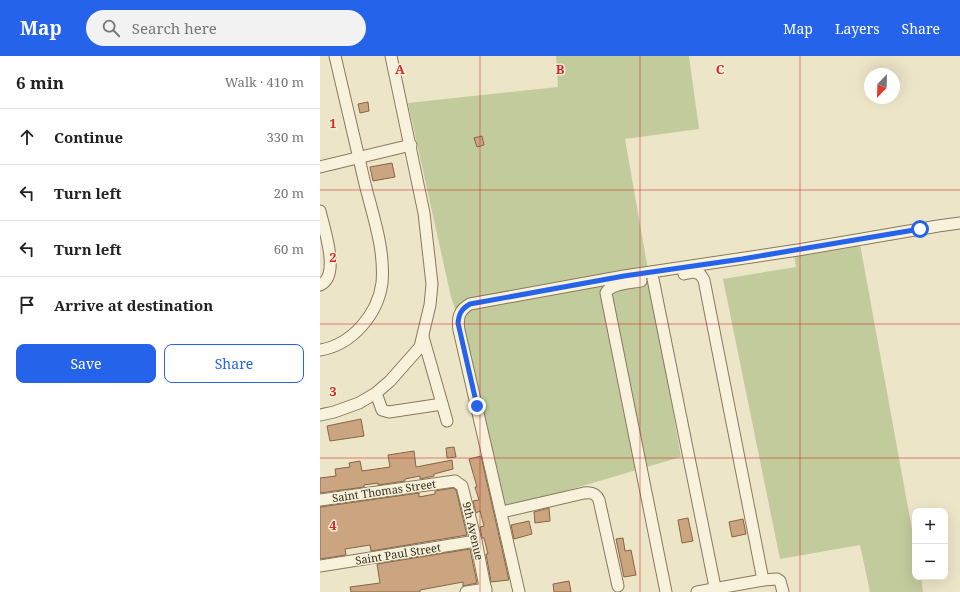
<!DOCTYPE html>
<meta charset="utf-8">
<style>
body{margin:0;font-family:"Noto Serif",serif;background:#f2f2f2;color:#222}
.controls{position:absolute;right:12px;bottom:12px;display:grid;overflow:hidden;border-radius:8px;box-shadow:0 4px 16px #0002}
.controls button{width:36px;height:36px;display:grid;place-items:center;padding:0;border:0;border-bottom:1px solid #e0e0e0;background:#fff;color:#222;font:20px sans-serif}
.compass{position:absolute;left:544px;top:12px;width:36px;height:36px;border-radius:50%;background:#fff;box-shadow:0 4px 16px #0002;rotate:203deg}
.stop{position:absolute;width:12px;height:12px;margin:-9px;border:3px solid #2563eb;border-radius:50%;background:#fff}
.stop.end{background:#2563eb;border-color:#fff;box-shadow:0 1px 4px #0008}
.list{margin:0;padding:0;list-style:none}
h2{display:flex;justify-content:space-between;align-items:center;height:52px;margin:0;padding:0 16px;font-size:17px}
h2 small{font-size:13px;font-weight:400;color:#767676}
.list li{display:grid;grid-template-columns:26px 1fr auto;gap:12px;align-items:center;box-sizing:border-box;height:56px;padding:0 16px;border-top:1px solid #e0e0e0}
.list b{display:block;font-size:15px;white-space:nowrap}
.list em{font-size:13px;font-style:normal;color:#767676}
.actions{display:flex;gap:8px;padding:12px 16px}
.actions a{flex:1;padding:9px 0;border:1px solid #2563eb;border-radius:8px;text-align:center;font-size:14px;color:#2563eb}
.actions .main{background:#2563eb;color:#fff}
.icon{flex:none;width:22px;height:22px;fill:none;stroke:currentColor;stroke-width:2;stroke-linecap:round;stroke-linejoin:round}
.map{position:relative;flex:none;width:640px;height:536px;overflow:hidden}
header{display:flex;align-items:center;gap:24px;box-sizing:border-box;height:56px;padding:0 20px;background:#2563eb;color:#fff}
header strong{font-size:19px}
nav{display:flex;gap:22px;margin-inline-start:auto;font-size:14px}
.search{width:280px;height:36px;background:#f2f2f2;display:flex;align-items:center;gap:10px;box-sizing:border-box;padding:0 14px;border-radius:22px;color:#767676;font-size:15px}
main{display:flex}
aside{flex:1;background:#fff}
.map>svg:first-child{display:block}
</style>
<header>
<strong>Map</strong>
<div class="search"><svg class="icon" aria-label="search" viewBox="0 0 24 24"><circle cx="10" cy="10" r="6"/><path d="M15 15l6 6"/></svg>Search here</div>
<nav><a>Map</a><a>Layers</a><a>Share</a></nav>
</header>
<main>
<aside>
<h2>6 min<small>Walk · 410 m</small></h2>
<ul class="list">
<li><svg class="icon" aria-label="ahead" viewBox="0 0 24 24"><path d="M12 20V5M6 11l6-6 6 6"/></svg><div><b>Continue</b></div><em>330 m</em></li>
<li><svg class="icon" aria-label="left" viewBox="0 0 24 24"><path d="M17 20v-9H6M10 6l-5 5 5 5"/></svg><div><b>Turn left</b></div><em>20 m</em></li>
<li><svg class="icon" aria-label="left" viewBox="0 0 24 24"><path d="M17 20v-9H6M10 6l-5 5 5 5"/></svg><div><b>Turn left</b></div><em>60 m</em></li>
<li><svg class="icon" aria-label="arrive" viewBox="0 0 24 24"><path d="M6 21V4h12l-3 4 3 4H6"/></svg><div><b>Arrive at destination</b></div></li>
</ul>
<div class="actions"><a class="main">Save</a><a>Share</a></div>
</aside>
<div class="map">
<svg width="640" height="536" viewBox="0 0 640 536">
<rect width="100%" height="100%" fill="#ede5c8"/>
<g fill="#c2cb9c">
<path d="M 236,0 L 369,0 L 379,73 L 305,83 L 361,401 L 184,453 L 142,273 L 131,241 L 88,47 L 238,31 Z"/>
<path d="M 540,188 L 595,490 L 595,521 L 601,521 L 603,536 L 550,536 L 540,489 L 460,503 L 403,223 L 476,211 L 474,199 Z"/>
</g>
<g fill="#caa580" stroke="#876444">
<path d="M 48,46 L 49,55 L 40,57 L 38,48 Z"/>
<path d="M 162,80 L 164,89 L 157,91 L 154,82 Z"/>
<path d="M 72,107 L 75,121 L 53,125 L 50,111 Z"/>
<path d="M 41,363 L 44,380 L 10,385 L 7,370 Z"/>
<path d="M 134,391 L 136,401 L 127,402 L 126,392 Z"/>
<path d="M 94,395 L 96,411 L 132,404 L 133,413 L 114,418 L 114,420 L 100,423 L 100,420 L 85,423 L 85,425 L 58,429 L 58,427 L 44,429 L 44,431 L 0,437 L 0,422 L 16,420 L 15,413 L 30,411 L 29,407 L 40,405 L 42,415 L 70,411 L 68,399 Z"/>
<path d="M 161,400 L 189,524 L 171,526 L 166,498 L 168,498 L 164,482 L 162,482 L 160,471 L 164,470 L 160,455 L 156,457 L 153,445 L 159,444 L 155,431 L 157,431 L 149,403 Z"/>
<path d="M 133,432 L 136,434 L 147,479 L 51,495 L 50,489 L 25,493 L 26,499 L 0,503 L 0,451 L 99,437 L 99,441 L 115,438 L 115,435 Z"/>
<path d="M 229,452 L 230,465 L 215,467 L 214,456 Z"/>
<path d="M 368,462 L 373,485 L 362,487 L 358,464 Z"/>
<path d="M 423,463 L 426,478 L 412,481 L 409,466 Z"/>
<path d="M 209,465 L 212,478 L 194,483 L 191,469 Z"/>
<path d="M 303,482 L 305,495 L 311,494 L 316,519 L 304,521 L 296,483 Z"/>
<path d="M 150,493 L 157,527 L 143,530 L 143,526 L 100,534 L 100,536 L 31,536 L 30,531 L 60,527 L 57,508 Z"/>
<path d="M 249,525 L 251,536 L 234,536 L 233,528 Z"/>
</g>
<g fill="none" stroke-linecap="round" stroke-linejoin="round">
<defs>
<g id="minor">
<path d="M 0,111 L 91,89"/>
<path d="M 0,155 C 4,173 21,220 0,229"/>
<path d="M 364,218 L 373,216 L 380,218 L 384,224 L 443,524 L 457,523 L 460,525 L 463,536"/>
<path d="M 333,223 L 396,536"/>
<path d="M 321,225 C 311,227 291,227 286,237 L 346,536"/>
<path d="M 103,281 L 127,365"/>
<path d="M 0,294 C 32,289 58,258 62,227 C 65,193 53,160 45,128 C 35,85 25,43 15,0"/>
<path d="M 56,337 L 62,354 L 69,356 L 122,348"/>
<path d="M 0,359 L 14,356 L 39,347 L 56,337 L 70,325 L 100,291 L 110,249 L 112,228 L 104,157 L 71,0"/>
<path d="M 0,444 L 135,425 L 142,430 L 156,485 L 166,536"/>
<path d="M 182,456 L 264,437 C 271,436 276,437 279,444 L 298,530"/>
<path d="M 0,510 L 156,485"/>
<path d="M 146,536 L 166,533"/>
<path d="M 199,536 L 139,274 C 137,262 139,254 150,248 L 304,220 L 478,194 L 618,170 L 640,167"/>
<path d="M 377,536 L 443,524"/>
</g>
</defs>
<use href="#minor" stroke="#89785e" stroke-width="13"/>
<use href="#minor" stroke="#f8f2dc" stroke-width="11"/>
</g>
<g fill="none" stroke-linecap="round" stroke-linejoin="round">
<path stroke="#2563eb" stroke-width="5" d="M 157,350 L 138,267 C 139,258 141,253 150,248 L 304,220 L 422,203 L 600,173"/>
</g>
<path fill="none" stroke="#d62828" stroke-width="1" stroke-opacity="0.55" d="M 160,0 L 160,536M 320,0 L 320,536M 480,0 L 480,536M 0,134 L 640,134M 0,268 L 640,268M 0,402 L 640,402"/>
<g text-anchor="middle" stroke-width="3" stroke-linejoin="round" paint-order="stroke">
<g font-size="11" fill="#3a2f21" stroke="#f5efd8">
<text transform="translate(64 435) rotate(-8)" y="4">Saint Thomas Street</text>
<text transform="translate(153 475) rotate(77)" y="4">9th Avenue</text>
<text transform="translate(78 498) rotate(-9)" y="4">Saint Paul Street</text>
</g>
</g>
<g font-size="13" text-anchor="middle" font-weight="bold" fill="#d62828" stroke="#f5efd8" stroke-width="3" stroke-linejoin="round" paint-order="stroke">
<text x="80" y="18">A</text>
<text x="240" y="18">B</text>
<text x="400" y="18">C</text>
<text x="13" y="72">1</text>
<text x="13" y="206">2</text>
<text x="13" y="340">3</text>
<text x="13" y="474">4</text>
</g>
</svg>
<div class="controls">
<button>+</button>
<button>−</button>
</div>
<svg class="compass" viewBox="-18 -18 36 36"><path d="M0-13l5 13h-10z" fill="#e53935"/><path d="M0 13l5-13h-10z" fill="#767676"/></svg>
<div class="stop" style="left:600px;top:173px"></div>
<div class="stop end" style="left:157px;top:350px"></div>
</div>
</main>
